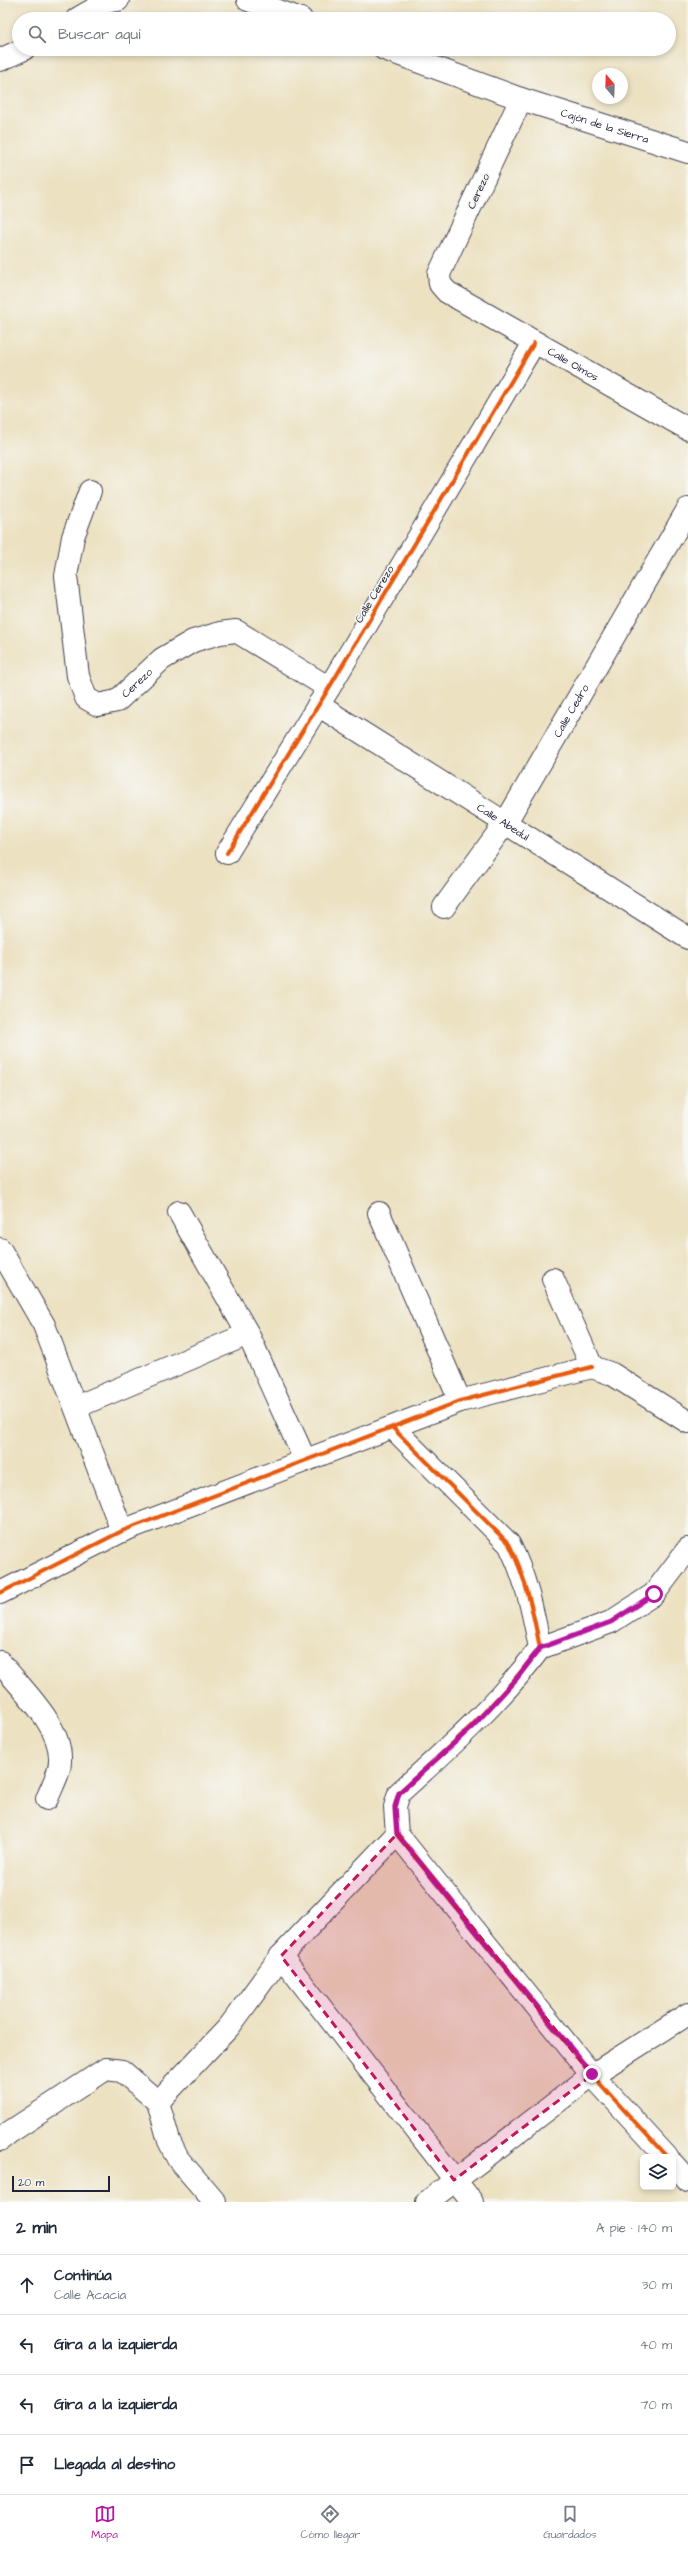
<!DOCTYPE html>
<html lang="es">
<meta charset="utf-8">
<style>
body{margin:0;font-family:"Architects Daughter",sans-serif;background:#f6f6f7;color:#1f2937}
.controls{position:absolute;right:12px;bottom:12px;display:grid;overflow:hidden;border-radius:6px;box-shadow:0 2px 6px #0003}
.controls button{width:36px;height:36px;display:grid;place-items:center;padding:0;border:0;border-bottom:1px solid #e0e1e3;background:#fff;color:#1f2937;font:20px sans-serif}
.compass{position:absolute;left:592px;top:68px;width:36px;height:36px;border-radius:50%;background:#fff;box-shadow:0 2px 6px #0003;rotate:341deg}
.scale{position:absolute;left:12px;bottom:10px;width:98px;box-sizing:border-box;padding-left:4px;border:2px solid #22223b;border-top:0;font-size:11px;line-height:14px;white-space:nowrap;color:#22223b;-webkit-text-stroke:3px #f6f6f2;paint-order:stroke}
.stop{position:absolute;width:12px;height:12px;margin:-9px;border:3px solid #b5179e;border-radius:50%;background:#fff}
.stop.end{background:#b5179e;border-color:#fff;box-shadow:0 1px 4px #0008}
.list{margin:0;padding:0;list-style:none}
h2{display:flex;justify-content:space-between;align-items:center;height:52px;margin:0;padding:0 16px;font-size:17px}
h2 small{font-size:13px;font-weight:400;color:#747a83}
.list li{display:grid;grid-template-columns:26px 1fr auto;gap:12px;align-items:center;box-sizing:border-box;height:60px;padding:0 16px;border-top:1px solid #e0e1e3}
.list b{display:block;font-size:15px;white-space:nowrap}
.list p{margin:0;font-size:13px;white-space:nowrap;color:#747a83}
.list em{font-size:13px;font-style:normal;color:#747a83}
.icon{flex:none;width:22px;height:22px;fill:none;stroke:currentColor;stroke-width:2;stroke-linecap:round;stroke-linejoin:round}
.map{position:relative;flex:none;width:688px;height:2202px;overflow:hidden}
.search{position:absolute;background:#fff;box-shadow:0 2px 6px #0003;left:12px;right:12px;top:12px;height:44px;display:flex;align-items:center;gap:10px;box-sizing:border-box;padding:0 14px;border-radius:22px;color:#747a83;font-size:15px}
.sheet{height:292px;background:#fff}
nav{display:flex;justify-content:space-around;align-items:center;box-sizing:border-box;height:56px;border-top:1px solid #e0e1e3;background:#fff;font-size:11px;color:#747a83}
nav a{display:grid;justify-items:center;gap:2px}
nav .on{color:#b5179e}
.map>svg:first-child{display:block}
</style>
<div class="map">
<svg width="688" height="2202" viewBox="0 0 688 2202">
<rect width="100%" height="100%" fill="#f6f6f2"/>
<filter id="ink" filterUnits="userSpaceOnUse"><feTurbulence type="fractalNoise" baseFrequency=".025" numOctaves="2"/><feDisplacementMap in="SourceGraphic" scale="8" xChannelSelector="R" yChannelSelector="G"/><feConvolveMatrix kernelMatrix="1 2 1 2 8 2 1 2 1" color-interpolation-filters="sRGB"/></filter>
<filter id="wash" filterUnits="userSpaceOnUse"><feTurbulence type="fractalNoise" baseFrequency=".012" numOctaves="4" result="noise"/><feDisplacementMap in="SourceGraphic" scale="16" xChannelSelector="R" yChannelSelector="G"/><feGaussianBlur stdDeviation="0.9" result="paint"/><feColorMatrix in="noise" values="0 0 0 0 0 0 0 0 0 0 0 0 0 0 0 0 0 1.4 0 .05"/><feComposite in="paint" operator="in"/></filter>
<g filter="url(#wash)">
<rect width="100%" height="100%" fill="#ece1c1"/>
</g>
<g filter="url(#ink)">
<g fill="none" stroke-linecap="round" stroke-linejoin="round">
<defs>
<g id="minor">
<path d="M 248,0 L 301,19"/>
<path d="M 77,19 L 108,1 L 118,0"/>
<path id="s1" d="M 384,49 L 521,99 L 439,274 L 440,284 L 447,292 L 688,429"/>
<path d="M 0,60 L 24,49"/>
<path id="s2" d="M 90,491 L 73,537 L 66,576 L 78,676 L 86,698 L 98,705 L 117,701 L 162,659 L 193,641 L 220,633 L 236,631 L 329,688"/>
<path id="s3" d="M 318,705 L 688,938"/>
<path d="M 227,853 L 329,688 L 534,343"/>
<path id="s4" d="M 444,907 L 506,822 L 688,509"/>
<path d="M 379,1213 L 460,1401"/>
<path d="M 0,1249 L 44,1325 L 122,1531"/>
<path d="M 553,1279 L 592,1367"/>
<path d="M 248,1334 L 305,1460"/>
<path d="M 592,1367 L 612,1374 L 688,1422"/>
<path d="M 76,1407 L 248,1334 L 179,1212"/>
<path d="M 393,1428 L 509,1544 C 526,1577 533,1612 540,1648 C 499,1703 450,1747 399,1793 L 395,1807 L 397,1834 L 592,2075 L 667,2157"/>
<path d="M 0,1593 L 122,1531 L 460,1401 L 592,1367"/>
<path d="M 540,1648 L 611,1622 L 654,1594 L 688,1549"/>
<path d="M 0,1662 C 21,1689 62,1725 60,1761 C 60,1773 51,1788 47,1799"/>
<path d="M 281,1956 L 472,2202"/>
<path d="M 158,2102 L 229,2027 L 281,1956 L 397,1834"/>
<path d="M 0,2140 L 10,2132 L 106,2069 L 122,2071 L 158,2102 L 169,2141 L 178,2159 L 215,2202"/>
<path d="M 673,2164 L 688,2181"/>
<path d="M 427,2202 L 592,2075 L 688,2014"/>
</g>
<g id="tertiary">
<path id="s5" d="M 521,99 L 688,152"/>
</g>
</defs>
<use href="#minor" stroke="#403f4f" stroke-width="24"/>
<use href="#tertiary" stroke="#403f4f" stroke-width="24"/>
<use href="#minor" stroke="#fff" stroke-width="22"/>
<use href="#tertiary" stroke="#fff" stroke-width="22"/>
<defs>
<g id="cycleway">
<path d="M 227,853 L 329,688 L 534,343"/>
<path d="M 393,1428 L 509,1544 C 526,1577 533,1612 540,1648 C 499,1703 450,1747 399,1793 L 395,1807 L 397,1834 L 592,2075 L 667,2157"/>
<path d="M 0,1593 L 122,1531 L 460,1401 L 592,1367"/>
</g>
</defs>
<use href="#cycleway" stroke="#f6f6f2" stroke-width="6"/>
<use href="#cycleway" stroke="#e8590c" stroke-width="4"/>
</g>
</g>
<g fill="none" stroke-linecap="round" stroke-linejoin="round" filter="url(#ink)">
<path stroke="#b5179e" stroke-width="5" d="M 592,2074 L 397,1834 L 395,1807 L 399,1793 L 473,1726 L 517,1678 L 540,1648 L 611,1622 L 654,1594"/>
</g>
<path fill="#c2185b" fill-opacity="0.2" stroke="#c2185b" stroke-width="3" stroke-dasharray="8 5" stroke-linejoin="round" d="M 397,1834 L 592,2075 L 454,2180 L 281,1956 Z"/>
<g text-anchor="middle" stroke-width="3.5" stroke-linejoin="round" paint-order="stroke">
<g font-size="11" fill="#22223b" stroke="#f6f6f2">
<text dy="4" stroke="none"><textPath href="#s5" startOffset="88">Cajón de la Sierra</textPath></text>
<text transform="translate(478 191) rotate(-65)" y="4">Cerezo</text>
<text dy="4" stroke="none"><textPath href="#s1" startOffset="505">Calle Olmos</textPath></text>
<text transform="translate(374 594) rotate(-59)" y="4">Calle Cerezo</text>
<text dy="4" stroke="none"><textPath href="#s2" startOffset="273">Cerezo</textPath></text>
<text dy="4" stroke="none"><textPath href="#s4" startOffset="234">Calle Cedro</textPath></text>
<text dy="4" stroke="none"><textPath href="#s3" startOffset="219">Calle Abedul</textPath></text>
</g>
</g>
</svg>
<div class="controls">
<button><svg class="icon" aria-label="layers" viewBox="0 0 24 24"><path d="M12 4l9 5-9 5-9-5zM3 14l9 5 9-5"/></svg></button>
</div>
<svg class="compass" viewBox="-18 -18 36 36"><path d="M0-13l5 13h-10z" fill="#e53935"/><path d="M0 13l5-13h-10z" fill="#747a83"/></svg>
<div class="scale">20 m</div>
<div class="stop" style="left:654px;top:1594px"></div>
<div class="stop end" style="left:592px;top:2074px"></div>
<div class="search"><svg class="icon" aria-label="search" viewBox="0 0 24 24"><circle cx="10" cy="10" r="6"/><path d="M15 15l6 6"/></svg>Buscar aquí</div>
</div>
<section class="sheet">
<h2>2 min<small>A pie · 140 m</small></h2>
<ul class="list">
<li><svg class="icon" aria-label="ahead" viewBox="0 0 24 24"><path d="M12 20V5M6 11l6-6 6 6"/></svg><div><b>Continúa</b><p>Calle Acacia</p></div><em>30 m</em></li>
<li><svg class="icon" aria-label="left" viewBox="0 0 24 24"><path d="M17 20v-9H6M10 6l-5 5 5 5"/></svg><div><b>Gira a la izquierda</b></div><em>40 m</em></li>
<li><svg class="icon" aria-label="left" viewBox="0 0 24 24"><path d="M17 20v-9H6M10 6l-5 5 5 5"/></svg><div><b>Gira a la izquierda</b></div><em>70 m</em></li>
<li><svg class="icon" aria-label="arrive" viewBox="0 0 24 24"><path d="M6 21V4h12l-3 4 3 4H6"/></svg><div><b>Llegada al destino</b></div></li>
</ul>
</section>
<nav>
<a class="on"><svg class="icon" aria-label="map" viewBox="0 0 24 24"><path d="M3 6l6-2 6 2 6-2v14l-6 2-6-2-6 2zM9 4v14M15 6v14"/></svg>Mapa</a>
<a><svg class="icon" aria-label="directions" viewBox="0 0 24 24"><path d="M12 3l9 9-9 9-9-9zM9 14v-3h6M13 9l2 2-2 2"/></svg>Cómo llegar</a>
<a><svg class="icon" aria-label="saved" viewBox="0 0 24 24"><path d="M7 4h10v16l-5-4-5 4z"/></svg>Guardados</a>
</nav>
